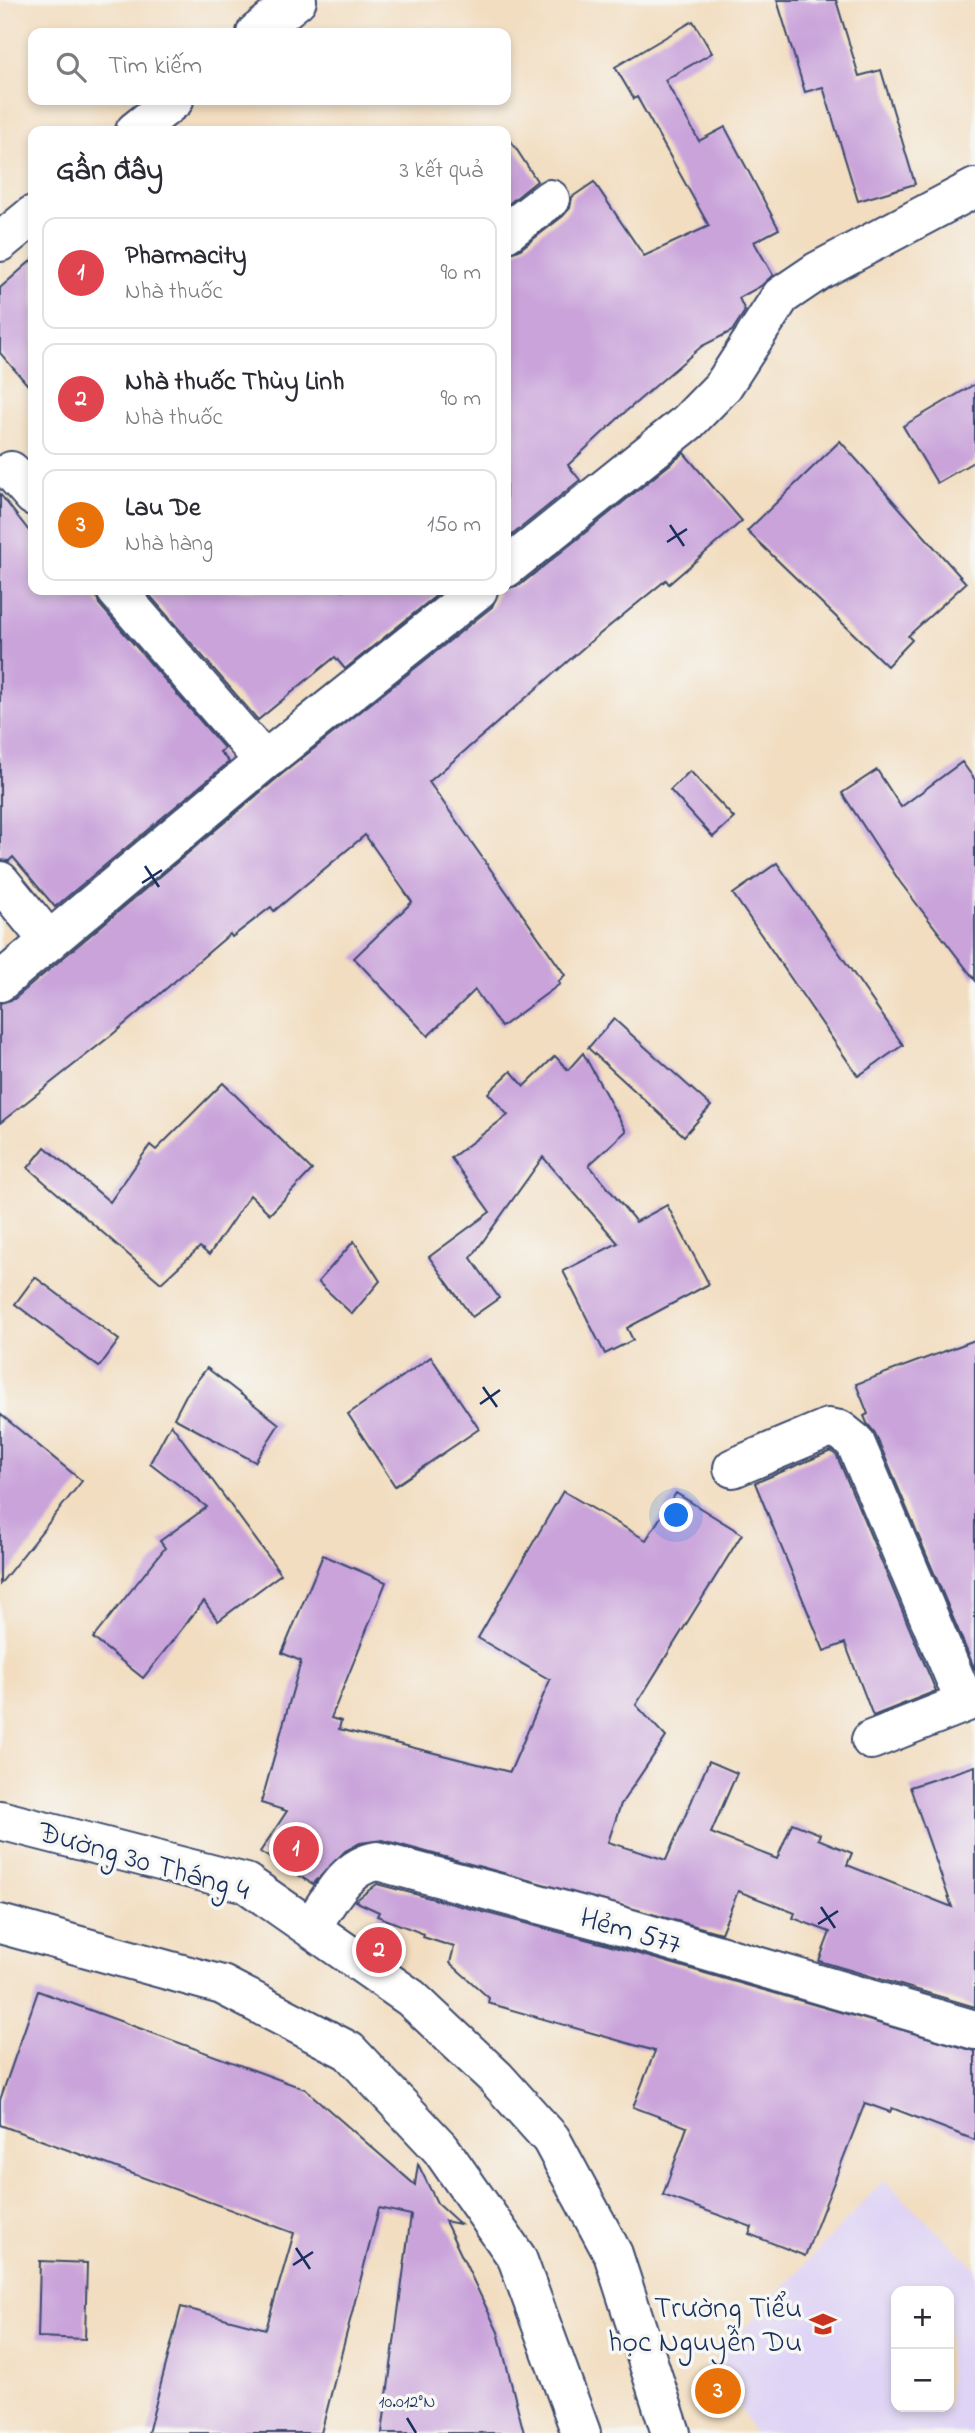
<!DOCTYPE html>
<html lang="vi">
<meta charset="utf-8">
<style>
body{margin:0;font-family:"Indie Flower",sans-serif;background:#f7f7f7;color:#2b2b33}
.controls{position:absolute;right:21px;bottom:21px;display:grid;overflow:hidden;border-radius:14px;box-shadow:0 4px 10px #0003}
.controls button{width:63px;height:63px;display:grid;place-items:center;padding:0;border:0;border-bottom:2px solid #e1e1e2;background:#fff;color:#2b2b33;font:35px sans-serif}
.you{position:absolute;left:677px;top:1516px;width:24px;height:24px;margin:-18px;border:5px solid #fff;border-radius:50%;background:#1a73e8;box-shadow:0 0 0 10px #1a73e833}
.badge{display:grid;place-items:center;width:46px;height:46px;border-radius:50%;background:#1a73e8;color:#fff;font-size:23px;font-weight:700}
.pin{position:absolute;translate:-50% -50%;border:4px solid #fff;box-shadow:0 2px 7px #0006}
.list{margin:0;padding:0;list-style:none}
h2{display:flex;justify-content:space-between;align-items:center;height:91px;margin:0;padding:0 28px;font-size:30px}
h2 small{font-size:23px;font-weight:400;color:#7c7c81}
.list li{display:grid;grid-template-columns:46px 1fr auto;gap:21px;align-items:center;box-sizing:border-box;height:112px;margin:0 14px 14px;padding:0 14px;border:2px solid #e1e1e2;border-radius:14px}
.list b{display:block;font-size:26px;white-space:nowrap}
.list p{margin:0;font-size:23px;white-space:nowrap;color:#7c7c81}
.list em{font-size:23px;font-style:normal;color:#7c7c81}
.icon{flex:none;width:38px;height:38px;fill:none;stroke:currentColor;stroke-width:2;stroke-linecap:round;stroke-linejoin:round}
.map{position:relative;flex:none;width:975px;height:2433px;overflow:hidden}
.search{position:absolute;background:#fff;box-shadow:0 4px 10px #0003;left:28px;top:28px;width:483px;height:77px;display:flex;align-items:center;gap:18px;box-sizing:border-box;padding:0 24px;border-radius:14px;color:#7c7c81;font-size:26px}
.panel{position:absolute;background:#fff;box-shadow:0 4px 10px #0003;left:28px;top:126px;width:483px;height:469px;border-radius:14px}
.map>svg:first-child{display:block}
</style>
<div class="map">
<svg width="975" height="2433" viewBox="0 0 975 2433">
<rect width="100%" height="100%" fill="#f6f6f2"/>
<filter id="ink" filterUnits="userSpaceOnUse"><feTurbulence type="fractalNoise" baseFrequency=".0143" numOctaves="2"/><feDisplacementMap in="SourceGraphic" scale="14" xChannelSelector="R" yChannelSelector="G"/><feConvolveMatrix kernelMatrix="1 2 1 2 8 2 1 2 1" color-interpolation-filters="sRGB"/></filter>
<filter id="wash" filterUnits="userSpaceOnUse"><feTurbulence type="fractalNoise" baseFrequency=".00686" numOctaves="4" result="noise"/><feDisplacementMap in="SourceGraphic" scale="28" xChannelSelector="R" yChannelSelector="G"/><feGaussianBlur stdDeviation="1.57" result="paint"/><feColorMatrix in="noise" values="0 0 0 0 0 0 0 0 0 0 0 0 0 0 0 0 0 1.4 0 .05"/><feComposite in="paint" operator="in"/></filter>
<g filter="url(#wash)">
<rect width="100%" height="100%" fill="#f2ddc0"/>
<path fill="#dfd4f5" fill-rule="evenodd" d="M 884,2180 L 975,2268 L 975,2433 L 753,2433 L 718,2357 ZM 896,2291 L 949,2291 L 949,2407 L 896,2407 Z"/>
<g id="blocks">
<g fill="#c9a3da">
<path d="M 777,0 L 836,0 L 859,76 L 881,70 L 915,184 L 858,201 L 823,87 L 805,92 Z"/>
<path d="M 693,21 L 712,53 L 665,80 L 699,141 L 725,127 L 779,229 L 754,242 L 773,275 L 761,286 L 739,298 L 745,311 L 732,331 L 702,346 L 624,413 L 568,465 L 580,480 L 506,540 L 506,254 L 519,250 L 563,216 L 570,208 L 572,197 L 594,182 L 644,256 L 709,226 L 637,97 L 634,99 L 615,67 Z"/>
<path d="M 506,133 L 537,181 L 506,206 Z"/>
<path d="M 33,259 L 33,391 L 0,353 L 0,288 Z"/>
<path d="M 975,384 L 975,461 L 937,483 L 903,426 Z"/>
<path d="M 840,441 L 966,583 L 908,636 L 912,640 L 887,666 L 747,531 Z"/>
<path d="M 684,453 L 742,521 L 669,584 L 666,580 L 590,642 L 429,782 L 565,975 L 558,982 L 560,984 L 501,1027 L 475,990 L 428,1036 L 354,958 L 412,902 L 365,835 L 274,911 L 271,907 L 232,937 L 230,934 L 113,1034 L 0,1123 L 0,1003 L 14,999 L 282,774 L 492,607 L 499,590 L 520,585 Z"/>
<path d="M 0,494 L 33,536 L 33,590 L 95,590 L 99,604 L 224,748 L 220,752 L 229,762 L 55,907 L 13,857 L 9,861 L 0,860 Z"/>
<path d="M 145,590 L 443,590 L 345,669 L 335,657 L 258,720 Z"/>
<path d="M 962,762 L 975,780 L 975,980 L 900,882 L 842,793 L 877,770 L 901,807 Z"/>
<path d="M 690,771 L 734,818 L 713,837 L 670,790 Z"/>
<path d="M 777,863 L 903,1045 L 858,1076 L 733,894 Z"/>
<path d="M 614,1019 L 711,1106 L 684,1136 L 588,1048 Z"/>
<path d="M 583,1053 L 626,1131 L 589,1165 L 636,1222 L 667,1205 L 709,1284 L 627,1328 L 633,1340 L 605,1354 L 563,1271 L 618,1243 L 543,1157 L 471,1258 L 499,1298 L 472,1317 L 429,1257 L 490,1212 L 451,1158 L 508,1115 L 488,1093 L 511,1071 L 524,1086 L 555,1056 L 568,1070 Z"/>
<path d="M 223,1083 L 312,1170 L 270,1214 L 250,1195 L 209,1255 L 200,1247 L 161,1283 L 28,1168 L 45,1147 L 110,1202 L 150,1145 L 156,1150 Z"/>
<path d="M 354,1241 L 380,1281 L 352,1314 L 318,1282 Z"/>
<path d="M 35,1277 L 119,1340 L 99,1367 L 15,1304 Z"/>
<path d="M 975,1340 L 975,1670 L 875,1433 L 867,1423 L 864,1416 L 868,1414 L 856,1384 Z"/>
<path d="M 431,1357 L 479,1429 L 395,1486 L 348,1414 Z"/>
<path d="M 207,1368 L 279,1424 L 255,1462 L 174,1418 L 186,1395 Z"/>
<path d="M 0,1414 L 82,1481 L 0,1584 Z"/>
<path d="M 171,1424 L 281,1574 L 218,1621 L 204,1601 L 143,1678 L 93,1638 L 165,1548 L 160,1541 L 207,1507 L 150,1463 Z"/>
<path d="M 831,1451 L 837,1456 L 936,1691 L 873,1716 L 845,1643 L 824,1651 L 755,1483 Z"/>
<path d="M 563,1491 L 646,1540 L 676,1493 L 742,1534 L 636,1705 L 666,1737 L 621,1804 L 608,1842 L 666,1860 L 709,1761 L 737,1773 L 711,1833 L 777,1859 L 792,1823 L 820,1834 L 818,1839 L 852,1853 L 847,1865 L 952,1907 L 910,1787 L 975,1766 L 975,2007 L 819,1961 L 830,1932 L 793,1918 L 795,1913 L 738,1891 L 721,1933 L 383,1840 L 360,1843 L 345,1851 L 313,1884 L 260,1852 L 287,1811 L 261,1803 L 301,1661 L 282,1653 L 323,1555 L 386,1582 L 331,1718 L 341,1721 L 339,1729 L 510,1772 L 550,1680 L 478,1638 Z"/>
<path d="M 377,1884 L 604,1944 L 975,2051 L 975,2140 L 892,2108 L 890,2112 L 865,2103 L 805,2256 L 749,2234 L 752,2227 L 663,2195 L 687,2127 L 633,2107 L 655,2051 L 488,2003 L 489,1998 L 450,1963 L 454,1947 L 423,1937 L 424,1934 L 377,1916 L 379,1912 L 355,1901 Z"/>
<path d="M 38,1991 L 305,2089 L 415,2185 L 418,2164 L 437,2203 L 460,2224 L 445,2221 L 498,2332 L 524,2433 L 382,2433 L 411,2215 L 379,2208 L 321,2433 L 148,2433 L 181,2307 L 266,2329 L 294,2233 L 0,2125 L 0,2100 Z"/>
<path d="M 40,2261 L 87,2263 L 85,2339 L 38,2337 Z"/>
</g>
</g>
</g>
<g filter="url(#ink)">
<use href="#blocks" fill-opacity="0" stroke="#3b496d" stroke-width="2"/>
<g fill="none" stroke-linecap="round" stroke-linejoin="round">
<defs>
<g id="minor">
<path d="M 256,33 L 297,0"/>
<path d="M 135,131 L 174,100"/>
<path d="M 506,233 L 550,199"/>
<path d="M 0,242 L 33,215"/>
<path d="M 11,471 L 33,496"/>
<path d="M 506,568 L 688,422 L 723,386 L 781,296 L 818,271 L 975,188"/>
<path d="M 116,590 L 264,761"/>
<path d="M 0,881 L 49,941"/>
<path d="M 0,982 L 264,761 L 478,590"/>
<path d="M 733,1468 L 828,1428 L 840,1430 L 855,1442 L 965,1702"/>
<path d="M 871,1740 L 975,1699"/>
<path d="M 312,1926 C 329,1901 345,1866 377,1861 L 610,1923 L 975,2030"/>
</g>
<g id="major">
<path d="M 0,1820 L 246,1883 L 411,1998 L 496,2078 L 551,2139 L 613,2254 L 671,2433"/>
<path d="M 0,1924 L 222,1985 L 349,2051 L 441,2149 L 517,2258 L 581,2433"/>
</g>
</defs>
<use href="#minor" stroke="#3b496d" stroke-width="42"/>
<use href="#major" stroke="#3b496d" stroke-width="42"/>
<use href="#minor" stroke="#fff" stroke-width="38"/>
<use href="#major" stroke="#fff" stroke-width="38"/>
</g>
</g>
<path fill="none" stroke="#1b2f5e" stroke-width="2.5" d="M 670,525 L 684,546M 667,542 L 687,529M 145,866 L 159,887M 142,883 L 162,870M 483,1387 L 497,1407M 480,1404 L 500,1390M 821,1907 L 835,1928M 818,1924 L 838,1911M 296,2248 L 310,2269M 293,2265 L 313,2252M 407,2418 L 416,2433"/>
<defs>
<symbol id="school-bare" viewBox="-9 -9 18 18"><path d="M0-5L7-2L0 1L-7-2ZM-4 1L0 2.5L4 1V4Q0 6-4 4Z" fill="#c8321e" stroke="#f6f6f2" stroke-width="2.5" paint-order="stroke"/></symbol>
</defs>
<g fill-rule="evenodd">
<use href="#school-bare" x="804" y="2305" width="38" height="38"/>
</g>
<g text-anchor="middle" stroke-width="7" stroke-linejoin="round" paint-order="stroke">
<g font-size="30" fill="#1b2f5e" stroke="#f6f6f2">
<text transform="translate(144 1860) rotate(16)" y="10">Đường 30 Tháng 4</text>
<text transform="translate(631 1930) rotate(16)" y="10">Hẻm 577</text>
</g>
<g font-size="30" fill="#1b2f5e" stroke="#f6f6f2" text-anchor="end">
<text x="802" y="2317">Trường Tiểu<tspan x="802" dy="34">học Nguyễn Du</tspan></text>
</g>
</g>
<g font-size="18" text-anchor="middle" fill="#1b2f5e" stroke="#f6f6f2" stroke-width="7" stroke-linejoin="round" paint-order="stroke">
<text x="407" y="2407">10.012°N</text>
</g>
</svg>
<div class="controls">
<button>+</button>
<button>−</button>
</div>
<div class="you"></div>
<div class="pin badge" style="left:296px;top:1849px;background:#e0444e">1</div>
<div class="pin badge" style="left:379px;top:1950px;background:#e0444e">2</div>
<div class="pin badge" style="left:718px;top:2391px;background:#e8710a">3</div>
<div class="search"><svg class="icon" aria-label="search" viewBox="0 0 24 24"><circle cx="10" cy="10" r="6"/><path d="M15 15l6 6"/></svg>Tìm kiếm</div>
<section class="panel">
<h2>Gần đây<small>3 kết quả</small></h2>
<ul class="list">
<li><span class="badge" style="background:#e0444e">1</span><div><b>Pharmacity</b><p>Nhà thuốc</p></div><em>90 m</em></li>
<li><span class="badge" style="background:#e0444e">2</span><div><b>Nhà thuốc Thùy Linh</b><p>Nhà thuốc</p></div><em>90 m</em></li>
<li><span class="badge" style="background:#e8710a">3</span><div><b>Lau De</b><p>Nhà hàng</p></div><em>150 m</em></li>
</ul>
</section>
</div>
